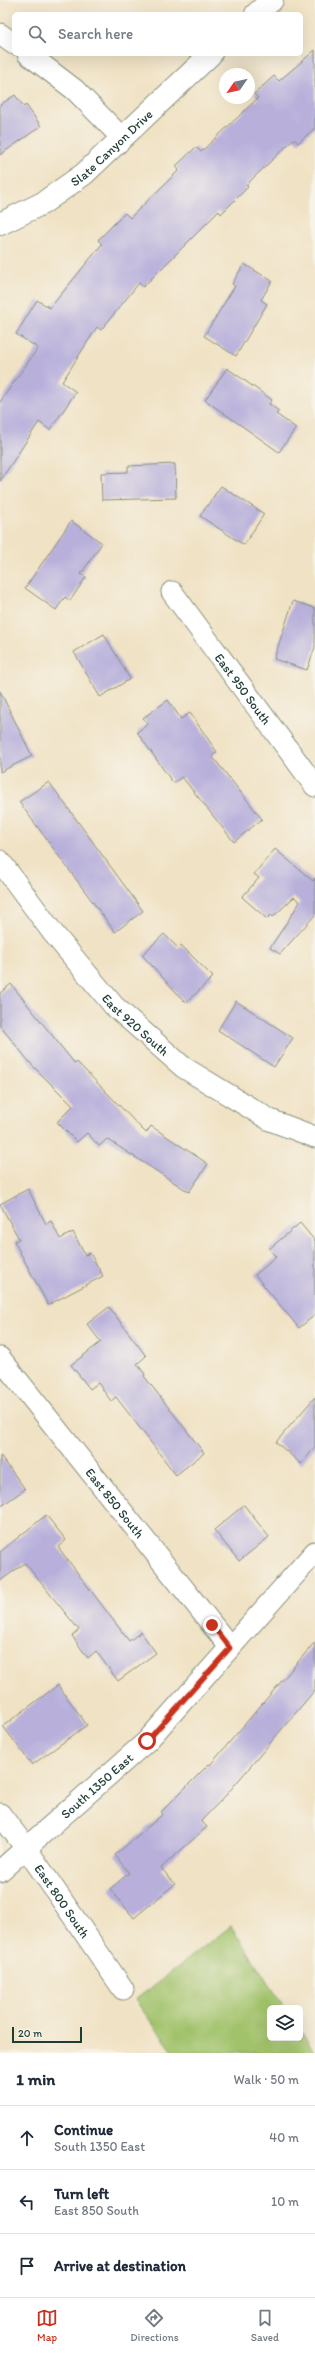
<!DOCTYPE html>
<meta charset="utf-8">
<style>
body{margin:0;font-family:Itim,sans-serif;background:#f6f6f7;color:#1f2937}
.controls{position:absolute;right:12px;bottom:12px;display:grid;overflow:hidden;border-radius:6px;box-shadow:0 4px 16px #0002}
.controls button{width:36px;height:36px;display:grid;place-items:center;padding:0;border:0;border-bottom:1px solid #e0e1e3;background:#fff;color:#1f2937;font:20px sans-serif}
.compass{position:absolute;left:219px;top:68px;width:36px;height:36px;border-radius:50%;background:#fff;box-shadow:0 4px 16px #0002;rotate:236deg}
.scale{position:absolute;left:12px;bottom:10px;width:70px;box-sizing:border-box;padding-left:4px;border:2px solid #1f3d34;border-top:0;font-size:11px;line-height:14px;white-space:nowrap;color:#1f3d34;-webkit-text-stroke:3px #f7f3e8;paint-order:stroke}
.stop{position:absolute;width:12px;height:12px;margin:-9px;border:3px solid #c8321e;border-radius:50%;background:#fff}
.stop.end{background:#c8321e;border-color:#fff;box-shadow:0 1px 4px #0008}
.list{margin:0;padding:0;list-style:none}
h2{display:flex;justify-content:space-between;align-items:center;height:52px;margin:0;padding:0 16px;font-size:17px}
h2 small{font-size:13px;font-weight:400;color:#747a83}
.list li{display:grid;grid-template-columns:26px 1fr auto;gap:12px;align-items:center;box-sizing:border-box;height:64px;padding:0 16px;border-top:1px solid #e0e1e3}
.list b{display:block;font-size:15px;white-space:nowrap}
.list p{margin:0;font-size:13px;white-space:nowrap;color:#747a83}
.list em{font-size:13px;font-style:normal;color:#747a83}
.icon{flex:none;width:22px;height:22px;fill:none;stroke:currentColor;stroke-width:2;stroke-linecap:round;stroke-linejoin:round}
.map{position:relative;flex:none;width:315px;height:2053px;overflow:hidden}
.search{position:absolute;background:#fff;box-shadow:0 4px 16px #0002;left:12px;right:12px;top:12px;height:44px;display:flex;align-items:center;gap:10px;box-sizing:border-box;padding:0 14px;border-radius:6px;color:#747a83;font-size:15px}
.sheet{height:244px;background:#fff}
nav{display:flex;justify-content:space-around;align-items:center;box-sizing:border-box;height:56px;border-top:1px solid #e0e1e3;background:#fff;font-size:11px;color:#747a83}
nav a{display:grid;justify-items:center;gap:2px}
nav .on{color:#c8321e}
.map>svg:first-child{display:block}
</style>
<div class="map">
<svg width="315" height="2053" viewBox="0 0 315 2053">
<rect width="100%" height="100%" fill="#f7f3e8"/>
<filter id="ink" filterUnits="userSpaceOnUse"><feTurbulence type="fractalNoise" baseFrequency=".025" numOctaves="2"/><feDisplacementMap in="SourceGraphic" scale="8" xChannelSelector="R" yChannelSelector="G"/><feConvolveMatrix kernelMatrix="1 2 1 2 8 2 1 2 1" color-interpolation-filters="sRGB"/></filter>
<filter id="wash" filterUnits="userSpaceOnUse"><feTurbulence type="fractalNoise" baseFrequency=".012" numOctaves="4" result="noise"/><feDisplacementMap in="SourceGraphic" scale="16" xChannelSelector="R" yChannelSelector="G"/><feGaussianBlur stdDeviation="0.9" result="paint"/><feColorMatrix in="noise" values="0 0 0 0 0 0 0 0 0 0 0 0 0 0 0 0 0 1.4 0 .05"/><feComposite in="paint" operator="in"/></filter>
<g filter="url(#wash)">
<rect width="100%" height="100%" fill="#f0e2c4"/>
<path fill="#a1c26a" stroke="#60804f" d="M 231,1926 L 285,2008 L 270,2008 L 270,2038 L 300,2038 L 300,2030 L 315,2053 L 174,2053 L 135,2000 Z"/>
<g id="blocks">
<g fill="#b8b0db">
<path d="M 315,50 L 315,128 L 298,143 L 294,139 L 246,185 L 248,187 L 221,214 L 219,211 L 143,287 L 139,283 L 101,330 L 97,327 L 62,382 L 76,392 L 50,430 L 39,422 L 0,481 L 0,402 L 38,348 L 16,334 L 37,300 L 50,308 L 102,244 L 98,240 L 125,213 L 130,218 L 179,170 L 176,166 L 196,147 L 201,152 L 258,98 L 254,94 L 274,76 L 279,81 Z"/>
<path d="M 15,95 L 24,107 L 26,105 L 41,126 L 0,155 L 0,105 Z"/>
<path d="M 244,264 L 272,281 L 261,300 L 267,304 L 236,356 L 204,336 L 235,286 L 232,284 Z"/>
<path d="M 227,368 L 272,400 L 269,404 L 279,411 L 276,414 L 296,428 L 279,452 L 205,400 Z"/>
<path d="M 175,464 L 176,498 L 102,500 L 101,473 L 128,472 L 128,466 Z"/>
<path d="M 221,486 L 264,514 L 244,545 L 200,516 Z"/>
<path d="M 71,521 L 102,543 L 81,574 L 86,577 L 70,601 L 65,597 L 56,610 L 25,588 Z"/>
<path d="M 293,601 L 315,608 L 315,647 L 307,670 L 274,659 Z"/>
<path d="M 104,634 L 130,679 L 100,697 L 74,652 Z"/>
<path d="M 0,691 L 32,756 L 0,772 Z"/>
<path d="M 168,700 L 181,719 L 190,713 L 217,752 L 212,756 L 262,819 L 234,842 L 182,777 L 173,783 L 137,732 L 148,724 L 143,718 Z"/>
<path d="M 49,782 L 143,911 L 115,932 L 19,802 Z"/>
<path d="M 275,849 L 313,881 L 315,878 L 315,915 L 280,954 L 270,948 L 300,902 L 294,897 L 273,917 L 271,915 L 267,919 L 242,897 L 259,878 L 254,874 Z"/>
<path d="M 164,934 L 178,948 L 181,945 L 213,977 L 186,1003 L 142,955 Z"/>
<path d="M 11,984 L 75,1064 L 77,1062 L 146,1133 L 151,1126 L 208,1164 L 189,1192 L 107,1139 L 99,1146 L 87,1133 L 77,1142 L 57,1122 L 73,1106 L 32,1065 L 0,1026 L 0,993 Z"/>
<path d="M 236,1001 L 293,1038 L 274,1067 L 218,1030 Z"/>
<path d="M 28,1189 L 46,1224 L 51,1221 L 60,1239 L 73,1232 L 85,1255 L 90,1253 L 103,1276 L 48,1305 L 14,1241 L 19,1239 L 0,1204 Z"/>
<path d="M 300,1223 L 315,1241 L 315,1315 L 299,1328 L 255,1275 L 276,1257 L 269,1249 Z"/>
<path d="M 109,1307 L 146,1356 L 137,1364 L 145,1374 L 144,1376 L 204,1453 L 176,1475 L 116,1397 L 111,1401 L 98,1383 L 90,1389 L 71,1365 L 101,1342 L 87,1324 Z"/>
<path d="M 315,1397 L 315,1447 L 301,1464 L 276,1442 Z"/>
<path d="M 0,1455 L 25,1489 L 0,1507 Z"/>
<path d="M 244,1505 L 269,1537 L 239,1561 L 214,1530 Z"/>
<path d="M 46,1515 L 66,1540 L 58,1547 L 129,1641 L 141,1632 L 156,1653 L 118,1681 L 96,1651 L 88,1658 L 72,1636 L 79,1630 L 25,1563 L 0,1581 L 0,1552 Z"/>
<path d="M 315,1642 L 315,1690 L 227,1794 L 201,1821 L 207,1827 L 161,1868 L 175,1884 L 134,1918 L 110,1889 L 129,1873 L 115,1855 L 163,1814 L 161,1812 L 209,1764 L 210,1765 Z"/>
<path d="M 58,1685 L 87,1725 L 32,1765 L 3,1726 Z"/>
</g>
</g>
</g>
<g filter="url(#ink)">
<use href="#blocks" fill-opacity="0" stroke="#88907c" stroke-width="1"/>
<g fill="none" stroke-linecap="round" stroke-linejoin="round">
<defs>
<g id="minor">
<path d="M 0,34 L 14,44"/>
<path d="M 28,54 L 75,90 L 122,138"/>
<path id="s1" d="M 172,592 L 315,786"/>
<path id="s2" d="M 0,861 L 53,933 L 114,1006 L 183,1067 L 270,1120 L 315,1137"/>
<path id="s3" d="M 0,1358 L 230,1647"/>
<path id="s4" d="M 0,1814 L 26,1848 L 123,1989"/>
<path id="s5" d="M 0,1871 L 147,1741 L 315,1552"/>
</g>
<g id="tertiary">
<path d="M 256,14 L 272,0"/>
<path id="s6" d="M 0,224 L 43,203 L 84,174 L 211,54"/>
</g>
</defs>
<use href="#minor" stroke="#88907c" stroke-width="23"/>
<use href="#tertiary" stroke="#88907c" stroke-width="24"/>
<use href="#minor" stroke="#fff" stroke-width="21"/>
<use href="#tertiary" stroke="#fff" stroke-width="22"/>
</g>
</g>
<g fill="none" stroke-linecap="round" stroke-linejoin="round" filter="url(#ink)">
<path stroke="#c8321e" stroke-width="5" d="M 147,1741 L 230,1648 L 212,1625"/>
</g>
<g text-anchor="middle" stroke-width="3" stroke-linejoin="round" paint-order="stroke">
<g font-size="13" fill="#1f3d34" stroke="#f7f3e8">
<text dy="5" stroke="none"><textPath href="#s6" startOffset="136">Slate Canyon Drive</textPath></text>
<text dy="5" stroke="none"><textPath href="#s1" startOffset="120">East 950 South</textPath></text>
<text dy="5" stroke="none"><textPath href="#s2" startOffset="213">East 920 South</textPath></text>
<text dy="5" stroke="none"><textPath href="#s3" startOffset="185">East 850 South</textPath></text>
<text dy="5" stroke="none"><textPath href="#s5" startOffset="129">South 1350 East</textPath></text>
<text dy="5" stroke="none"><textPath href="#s4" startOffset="107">East 800 South</textPath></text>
</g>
</g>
</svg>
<div class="controls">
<button><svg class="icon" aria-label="layers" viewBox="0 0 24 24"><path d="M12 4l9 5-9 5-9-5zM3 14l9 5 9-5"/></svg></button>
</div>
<svg class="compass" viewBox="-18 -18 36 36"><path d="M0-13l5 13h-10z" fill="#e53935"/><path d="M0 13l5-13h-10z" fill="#747a83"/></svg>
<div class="scale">20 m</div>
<div class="stop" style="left:147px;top:1741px"></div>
<div class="stop end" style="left:212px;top:1625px"></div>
<div class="search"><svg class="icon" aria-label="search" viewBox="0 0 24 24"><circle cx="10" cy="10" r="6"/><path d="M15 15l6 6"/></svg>Search here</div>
</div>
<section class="sheet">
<h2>1 min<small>Walk · 50 m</small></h2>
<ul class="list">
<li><svg class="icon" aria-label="ahead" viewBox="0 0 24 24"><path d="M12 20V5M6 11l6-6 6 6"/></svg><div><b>Continue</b><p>South 1350 East</p></div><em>40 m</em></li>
<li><svg class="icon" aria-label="left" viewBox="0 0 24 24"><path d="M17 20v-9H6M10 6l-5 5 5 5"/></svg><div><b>Turn left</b><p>East 850 South</p></div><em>10 m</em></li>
<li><svg class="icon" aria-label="arrive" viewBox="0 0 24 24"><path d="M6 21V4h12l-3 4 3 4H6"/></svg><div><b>Arrive at destination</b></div></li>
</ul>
</section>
<nav>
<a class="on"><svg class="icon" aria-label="map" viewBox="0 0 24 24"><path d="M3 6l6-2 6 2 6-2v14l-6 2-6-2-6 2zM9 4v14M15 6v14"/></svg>Map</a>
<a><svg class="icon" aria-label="directions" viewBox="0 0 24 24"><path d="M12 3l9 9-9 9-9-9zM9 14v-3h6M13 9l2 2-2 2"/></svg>Directions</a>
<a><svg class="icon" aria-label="saved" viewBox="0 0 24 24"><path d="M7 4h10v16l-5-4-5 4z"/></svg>Saved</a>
</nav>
